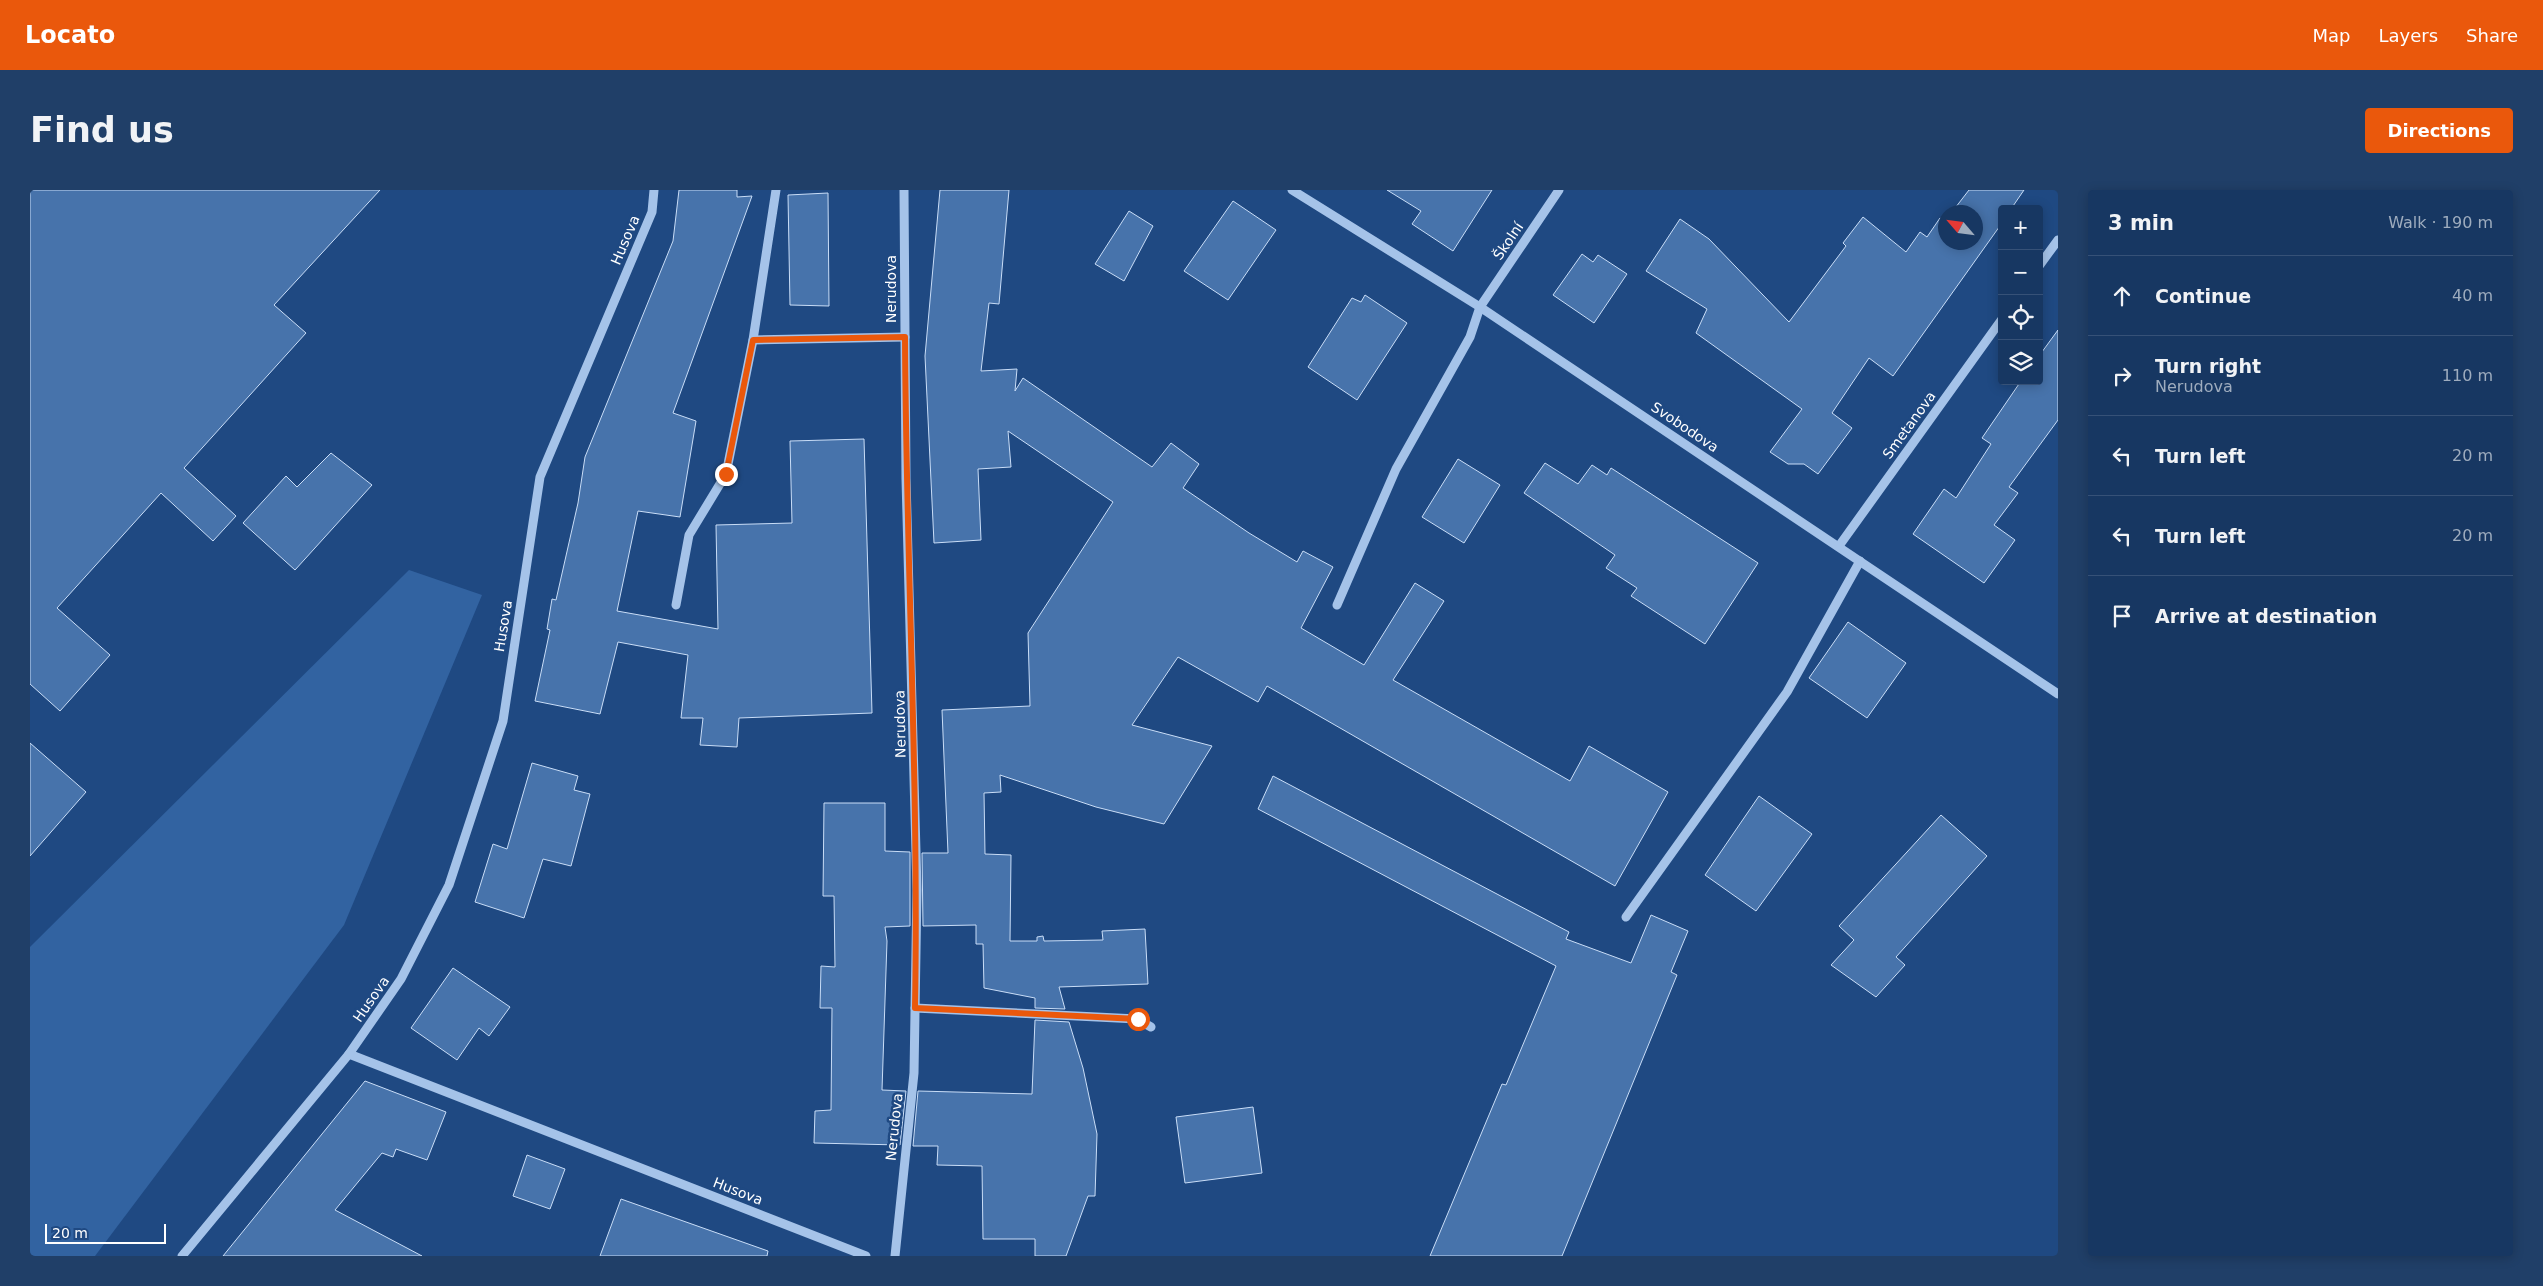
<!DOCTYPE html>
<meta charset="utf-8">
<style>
body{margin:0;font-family:"DejaVu Sans",sans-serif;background:#203f68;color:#f1f3f6}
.controls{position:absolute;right:15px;top:15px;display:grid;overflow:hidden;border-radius:5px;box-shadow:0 2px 12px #0003}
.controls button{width:45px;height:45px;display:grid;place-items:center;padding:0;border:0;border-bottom:1px solid #365177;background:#173762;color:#f1f3f6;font:25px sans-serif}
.compass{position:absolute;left:1908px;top:15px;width:45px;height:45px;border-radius:50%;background:#173762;box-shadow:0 2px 12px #0003;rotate:298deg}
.scale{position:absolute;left:15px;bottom:12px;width:121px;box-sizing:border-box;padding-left:5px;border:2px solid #fff;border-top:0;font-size:14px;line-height:18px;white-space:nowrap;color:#fff;-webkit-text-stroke:4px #1f4982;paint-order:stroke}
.stop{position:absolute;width:15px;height:15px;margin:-11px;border:4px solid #ea580c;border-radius:50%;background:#fff}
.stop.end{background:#ea580c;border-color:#fff;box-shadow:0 1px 5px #0008}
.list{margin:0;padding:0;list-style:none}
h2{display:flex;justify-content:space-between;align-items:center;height:65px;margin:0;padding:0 20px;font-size:21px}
h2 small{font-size:16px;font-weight:400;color:#9eacbe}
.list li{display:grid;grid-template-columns:32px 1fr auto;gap:15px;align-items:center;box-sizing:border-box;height:80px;padding:0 20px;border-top:1px solid #365177}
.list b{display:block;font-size:19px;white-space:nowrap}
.list p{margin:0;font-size:16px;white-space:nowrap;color:#9eacbe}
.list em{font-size:16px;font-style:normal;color:#9eacbe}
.icon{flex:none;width:28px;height:28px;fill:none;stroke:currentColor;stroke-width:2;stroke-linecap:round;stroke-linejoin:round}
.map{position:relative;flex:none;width:2028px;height:1066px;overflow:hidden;border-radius:5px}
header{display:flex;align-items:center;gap:30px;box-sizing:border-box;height:70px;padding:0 25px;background:#ea580c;color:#fff}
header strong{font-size:24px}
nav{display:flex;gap:28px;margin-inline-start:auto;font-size:18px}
.intro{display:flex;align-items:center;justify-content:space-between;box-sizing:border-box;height:120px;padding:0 30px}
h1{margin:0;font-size:35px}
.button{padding:12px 22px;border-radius:5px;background:#ea580c;color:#fff;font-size:18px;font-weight:700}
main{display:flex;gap:30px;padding:0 30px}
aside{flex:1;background:#173762;border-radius:5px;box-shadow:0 2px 12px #0003}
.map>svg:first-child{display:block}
</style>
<header>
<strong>Locato</strong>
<nav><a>Map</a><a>Layers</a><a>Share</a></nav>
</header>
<div class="intro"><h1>Find us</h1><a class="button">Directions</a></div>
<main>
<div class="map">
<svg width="2028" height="1066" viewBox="0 0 2028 1066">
<rect width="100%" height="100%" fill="#1f4982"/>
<path fill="#3263a1" d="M 379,380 L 452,405 L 314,735 L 65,1066 L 0,1066 L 0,757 Z"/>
<g fill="#4773ab" stroke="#c9ddf7">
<path d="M 0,0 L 350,0 L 244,115 L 276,143 L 154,278 L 206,326 L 183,351 L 131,303 L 27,418 L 80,465 L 30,521 L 0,494 Z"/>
<path d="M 649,0 L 707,0 L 707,7 L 722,6 L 643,223 L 666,231 L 650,327 L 608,321 L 587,421 L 688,439 L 686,335 L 762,333 L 760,251 L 834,249 L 842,523 L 709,528 L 707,557 L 670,555 L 673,528 L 651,528 L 658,465 L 588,452 L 570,524 L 505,511 L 520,440 L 517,439 L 522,409 L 526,410 L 548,313 L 555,267 L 643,51 Z"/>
<path d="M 910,0 L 979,0 L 969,114 L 959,113 L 951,181 L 987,179 L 985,201 L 993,188 L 1122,277 L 1141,253 L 1169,274 L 1153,298 L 1219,343 L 1267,372 L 1273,361 L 1303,377 L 1271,438 L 1334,475 L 1385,393 L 1414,411 L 1363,490 L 1540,591 L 1559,556 L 1638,602 L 1585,696 L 1237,496 L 1228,512 L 1148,467 L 1102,535 L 1182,556 L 1134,634 L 1066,617 L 970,585 L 971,602 L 954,603 L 955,664 L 981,665 L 980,751 L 1007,751 L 1007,747 L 1013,746 L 1014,751 L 1073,750 L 1072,741 L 1115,739 L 1118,794 L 1029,797 L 1035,819 L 1005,818 L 1005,808 L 954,798 L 953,754 L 946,754 L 946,735 L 893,736 L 892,663 L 918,663 L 912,520 L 1000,516 L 998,443 L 1083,312 L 978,241 L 981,277 L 948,279 L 951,350 L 904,353 L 895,166 Z"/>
<path d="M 1357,0 L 1462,0 L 1423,61 L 1382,34 L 1391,21 Z"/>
<path d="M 1939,0 L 1994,0 L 1981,19 L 1972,19 L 1972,33 L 1863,186 L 1839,168 L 1802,223 L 1822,238 L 1788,284 L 1774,274 L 1758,274 L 1740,262 L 1772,219 L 1666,143 L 1677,119 L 1616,81 L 1650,29 L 1679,49 L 1759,132 L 1816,56 L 1813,53 L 1833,27 L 1876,62 L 1890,42 L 1897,47 L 1910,28 L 1916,32 L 1916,52 L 1946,52 L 1946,22 L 1922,22 Z"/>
<path d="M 798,3 L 799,116 L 760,115 L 758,5 Z"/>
<path d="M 1203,11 L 1246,40 L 1198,110 L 1154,81 Z"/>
<path d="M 1099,21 L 1123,36 L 1094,91 L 1065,74 Z"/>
<path d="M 1552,64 L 1563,72 L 1568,65 L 1597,84 L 1564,133 L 1523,105 Z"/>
<path d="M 1335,105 L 1377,133 L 1327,210 L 1278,177 L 1322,108 L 1331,112 Z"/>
<path d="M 2028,140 L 2028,230 L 1979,297 L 1988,303 L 1964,335 L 1985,350 L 1954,393 L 1883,344 L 1914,299 L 1926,308 L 1961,254 L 1952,248 L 1991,191 L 2009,191 L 2009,166 Z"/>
<path d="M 301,263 L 342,295 L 265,380 L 213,333 L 256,286 L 267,297 Z"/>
<path d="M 1428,269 L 1470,295 L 1434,353 L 1392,327 Z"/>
<path d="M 1515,273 L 1548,294 L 1562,275 L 1577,285 L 1581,278 L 1728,373 L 1675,454 L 1601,406 L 1607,398 L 1576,378 L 1585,365 L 1494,303 Z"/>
<path d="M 1818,432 L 1876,473 L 1837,528 L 1779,488 Z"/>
<path d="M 0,553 L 56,602 L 0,666 Z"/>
<path d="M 502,573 L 548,586 L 544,600 L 560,604 L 541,676 L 513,669 L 494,728 L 445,712 L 463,654 L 477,659 Z"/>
<path d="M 1243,586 L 1539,742 L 1536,749 L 1601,773 L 1621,725 L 1658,741 L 1641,782 L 1647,785 L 1532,1066 L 1400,1066 L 1472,894 L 1476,895 L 1526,776 L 1228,619 Z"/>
<path d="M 1729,606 L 1782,644 L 1726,721 L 1675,685 Z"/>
<path d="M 794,613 L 855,613 L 855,661 L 880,662 L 880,736 L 855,737 L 857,751 L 852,900 L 876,901 L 870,955 L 784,953 L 785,921 L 801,920 L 802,818 L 790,818 L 791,776 L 805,777 L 804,706 L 793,706 Z"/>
<path d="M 1911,625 L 1957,666 L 1866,767 L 1875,775 L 1846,807 L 1801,775 L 1824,750 L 1809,736 Z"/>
<path d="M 423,778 L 480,817 L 459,846 L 449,838 L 427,870 L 381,838 Z"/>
<path d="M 1005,830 L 1039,832 L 1053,878 L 1067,944 L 1065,1006 L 1058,1006 L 1036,1066 L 1005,1066 L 1005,1049 L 953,1049 L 952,976 L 907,975 L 908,956 L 883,956 L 888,901 L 1002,904 Z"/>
<path d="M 335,891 L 416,922 L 397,970 L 366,959 L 363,967 L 352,963 L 305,1020 L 392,1066 L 193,1066 Z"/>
<path d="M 1223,917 L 1232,983 L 1155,993 L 1146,927 Z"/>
<path d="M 497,965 L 535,979 L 520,1019 L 483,1006 Z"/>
<path d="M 591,1009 L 738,1061 L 737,1066 L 570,1066 Z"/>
</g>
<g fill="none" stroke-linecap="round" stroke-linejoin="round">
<g stroke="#a5c3e9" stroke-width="9">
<path d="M 1262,0 L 1450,117 L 2028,504"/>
<path d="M 2009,76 L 2028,50"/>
<path d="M 723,150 L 875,147"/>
<path d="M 1809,356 L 1972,129"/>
<path d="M 646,415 L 659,345 L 696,284 L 723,150 L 746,0"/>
<path d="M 1307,415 L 1366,279 L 1440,147 L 1450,117 L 1529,0"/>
<path d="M 1596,727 L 1757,502 L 1830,371"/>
<path d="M 885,818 L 1107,829 L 1121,837"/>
<path d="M 319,864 L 836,1066"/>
<path d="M 152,1066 L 319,864 L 371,789 L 419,695 L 473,531 L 510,287 L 622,22 L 624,0"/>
<path d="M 865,1066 L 884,883 L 887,700 L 876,289 L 874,0"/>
</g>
</g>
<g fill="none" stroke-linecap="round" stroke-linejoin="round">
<path stroke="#ea580c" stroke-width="6" d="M 696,284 L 723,150 L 875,147 C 876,371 889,594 885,818 L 1108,829"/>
</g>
<g text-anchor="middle" stroke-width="5" stroke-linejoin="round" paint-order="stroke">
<g font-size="14" fill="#fff" stroke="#1f4982">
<text transform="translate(595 50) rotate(-67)" y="5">Husova</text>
<text transform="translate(1478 51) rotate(-56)" y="5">Školní</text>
<text transform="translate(861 99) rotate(-90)" y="5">Nerudova</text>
<text transform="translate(1879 235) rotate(-54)" y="5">Smetanova</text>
<text transform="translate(1655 237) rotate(34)" y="5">Svobodova</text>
<text transform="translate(473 436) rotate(-81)" y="5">Husova</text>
<text transform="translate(870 534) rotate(-91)" y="5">Nerudova</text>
<text transform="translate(341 809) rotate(-55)" y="5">Husova</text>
<text transform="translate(864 937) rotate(-84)" y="5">Nerudova</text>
<text transform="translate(708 1001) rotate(21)" y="5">Husova</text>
</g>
</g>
</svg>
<div class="controls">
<button>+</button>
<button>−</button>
<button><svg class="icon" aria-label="locate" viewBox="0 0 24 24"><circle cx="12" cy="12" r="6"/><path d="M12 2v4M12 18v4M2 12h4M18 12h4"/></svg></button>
<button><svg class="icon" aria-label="layers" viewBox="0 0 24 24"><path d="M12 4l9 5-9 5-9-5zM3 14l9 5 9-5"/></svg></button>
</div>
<svg class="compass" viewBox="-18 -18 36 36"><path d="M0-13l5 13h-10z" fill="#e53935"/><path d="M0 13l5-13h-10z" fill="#9eacbe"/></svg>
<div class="scale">20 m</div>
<div class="stop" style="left:1108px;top:829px"></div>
<div class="stop end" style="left:696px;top:284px"></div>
</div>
<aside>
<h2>3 min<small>Walk · 190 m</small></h2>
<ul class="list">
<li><svg class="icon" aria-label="ahead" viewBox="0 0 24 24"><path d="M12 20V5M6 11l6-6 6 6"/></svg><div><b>Continue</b></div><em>40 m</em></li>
<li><svg class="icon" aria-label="right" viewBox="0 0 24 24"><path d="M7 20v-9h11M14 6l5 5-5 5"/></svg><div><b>Turn right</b><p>Nerudova</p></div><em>110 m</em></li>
<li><svg class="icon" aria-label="left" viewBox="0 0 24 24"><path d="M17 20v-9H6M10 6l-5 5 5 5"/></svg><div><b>Turn left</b></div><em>20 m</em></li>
<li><svg class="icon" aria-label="left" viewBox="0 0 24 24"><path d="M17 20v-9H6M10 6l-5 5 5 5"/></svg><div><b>Turn left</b></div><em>20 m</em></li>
<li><svg class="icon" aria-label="arrive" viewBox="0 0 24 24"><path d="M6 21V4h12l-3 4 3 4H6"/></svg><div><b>Arrive at destination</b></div></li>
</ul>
</aside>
</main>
